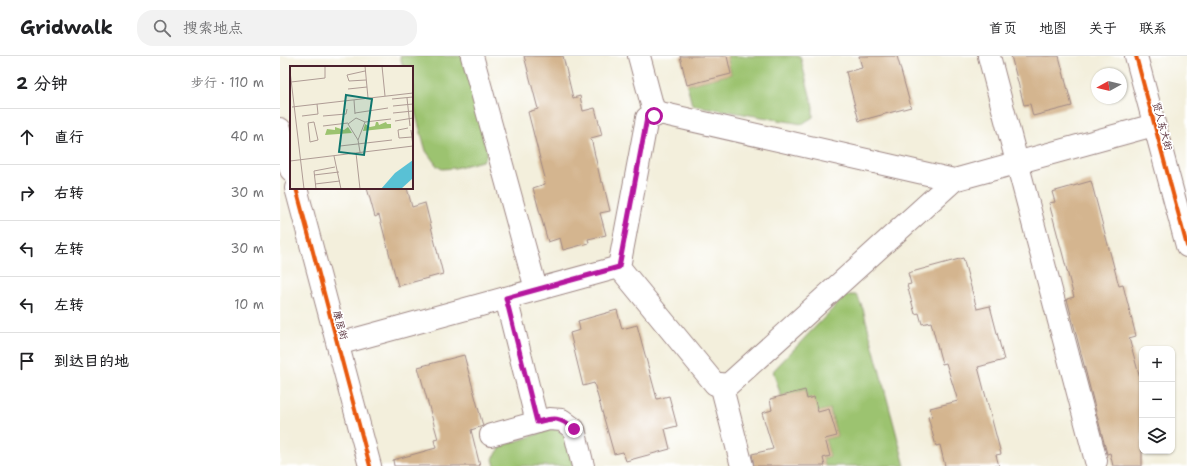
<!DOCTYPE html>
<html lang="zh">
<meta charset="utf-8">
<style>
body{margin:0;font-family:"Shantell Sans","LXGW WenKai TC",sans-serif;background:#f2f2f2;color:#202124}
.controls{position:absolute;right:12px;bottom:12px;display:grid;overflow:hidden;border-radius:8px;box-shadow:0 1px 3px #0004}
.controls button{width:36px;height:36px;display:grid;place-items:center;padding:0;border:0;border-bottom:1px solid #e0e0e0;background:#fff;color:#202124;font:20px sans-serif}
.compass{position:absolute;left:811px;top:12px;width:36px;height:36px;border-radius:50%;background:#fff;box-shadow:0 1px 3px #0004;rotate:262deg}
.stop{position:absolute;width:12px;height:12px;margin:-9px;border:3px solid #b5179e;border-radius:50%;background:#fff}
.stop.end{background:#b5179e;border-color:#fff;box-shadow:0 1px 4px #0008}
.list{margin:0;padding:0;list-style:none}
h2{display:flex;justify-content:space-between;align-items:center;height:52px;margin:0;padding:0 16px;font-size:17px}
h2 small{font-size:13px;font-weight:400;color:#757577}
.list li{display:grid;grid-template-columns:26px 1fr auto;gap:12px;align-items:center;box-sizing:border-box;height:56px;padding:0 16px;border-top:1px solid #e0e0e0}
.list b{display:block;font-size:15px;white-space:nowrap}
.list em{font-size:13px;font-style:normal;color:#757577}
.icon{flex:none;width:22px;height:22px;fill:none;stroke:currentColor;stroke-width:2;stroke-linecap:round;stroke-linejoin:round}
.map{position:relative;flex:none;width:907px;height:410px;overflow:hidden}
header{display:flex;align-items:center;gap:24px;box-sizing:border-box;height:56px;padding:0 20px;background:#fff;border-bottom:1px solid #e0e0e0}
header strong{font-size:19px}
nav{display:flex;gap:22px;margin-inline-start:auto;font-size:14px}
.search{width:280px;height:36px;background:#f2f2f2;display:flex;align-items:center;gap:10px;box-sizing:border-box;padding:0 14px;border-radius:16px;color:#757577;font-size:15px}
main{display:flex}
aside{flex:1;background:#fff}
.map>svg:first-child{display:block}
</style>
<header>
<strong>Gridwalk</strong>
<div class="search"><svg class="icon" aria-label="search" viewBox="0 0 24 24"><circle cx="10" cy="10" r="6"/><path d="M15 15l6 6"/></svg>搜索地点</div>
<nav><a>首页</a><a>地图</a><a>关于</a><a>联系</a></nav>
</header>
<main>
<aside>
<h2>2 分钟<small>步行 · 110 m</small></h2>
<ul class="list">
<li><svg class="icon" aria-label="ahead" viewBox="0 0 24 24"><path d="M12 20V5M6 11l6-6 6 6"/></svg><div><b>直行</b></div><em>40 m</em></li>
<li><svg class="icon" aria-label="right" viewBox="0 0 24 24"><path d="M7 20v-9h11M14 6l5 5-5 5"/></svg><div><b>右转</b></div><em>30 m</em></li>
<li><svg class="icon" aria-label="left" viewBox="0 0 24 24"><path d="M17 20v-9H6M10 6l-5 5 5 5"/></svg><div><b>左转</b></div><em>30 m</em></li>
<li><svg class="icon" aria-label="left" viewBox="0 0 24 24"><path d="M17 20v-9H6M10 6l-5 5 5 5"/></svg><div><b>左转</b></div><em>10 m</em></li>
<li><svg class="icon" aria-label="arrive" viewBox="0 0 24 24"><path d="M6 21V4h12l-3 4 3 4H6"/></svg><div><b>到达目的地</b></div></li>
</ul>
</aside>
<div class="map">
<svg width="907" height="410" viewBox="0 0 907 410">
<rect width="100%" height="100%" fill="#fff"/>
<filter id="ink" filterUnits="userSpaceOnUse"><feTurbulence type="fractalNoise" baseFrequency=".025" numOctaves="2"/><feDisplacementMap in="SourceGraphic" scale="8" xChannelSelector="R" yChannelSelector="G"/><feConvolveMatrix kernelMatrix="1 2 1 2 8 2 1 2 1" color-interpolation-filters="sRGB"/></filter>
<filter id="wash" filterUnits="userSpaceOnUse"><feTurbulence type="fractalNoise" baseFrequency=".012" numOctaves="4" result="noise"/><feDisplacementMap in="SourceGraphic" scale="16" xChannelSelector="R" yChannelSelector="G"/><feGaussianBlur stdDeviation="0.9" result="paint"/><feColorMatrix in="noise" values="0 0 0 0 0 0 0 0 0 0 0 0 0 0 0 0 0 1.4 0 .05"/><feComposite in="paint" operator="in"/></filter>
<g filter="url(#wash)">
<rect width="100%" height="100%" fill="#f3efdc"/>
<g fill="#9cc36f" stroke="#73714d">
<path d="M 120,0 L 182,0 L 208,88 L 206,101 L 202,105 L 175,112 L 162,113 L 157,110 L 146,95 L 132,45 L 132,11 L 123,11 Z"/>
<path d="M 447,0 L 520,0 L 533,51 L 533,61 L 522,68 L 412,49 L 407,29 L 451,18 Z"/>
<path d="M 570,239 L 577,239 L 583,253 L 625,410 L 545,410 L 543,402 L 550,400 L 545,383 L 557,380 L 550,353 L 538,356 L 527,343 L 525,334 L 501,340 L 493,315 L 565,240 Z"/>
<path d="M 276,372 L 283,378 L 286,383 L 293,410 L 215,410 L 213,403 L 220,392 L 225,389 Z"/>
</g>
<g id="blocks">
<g fill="#d4b58f">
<path d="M 244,0 L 283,0 L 293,42 L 300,40 L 303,55 L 315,52 L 322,79 L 311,82 L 321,126 L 323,126 L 330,155 L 320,157 L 326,179 L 308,183 L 309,187 L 283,194 L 280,182 L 268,186 L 253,132 L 265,128 L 264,123 L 265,122 L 248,56 L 258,53 Z"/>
<path d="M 400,0 L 447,0 L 451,18 L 407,29 Z"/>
<path d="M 579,0 L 617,0 L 631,51 L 579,65 L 566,16 L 582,12 Z"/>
<path d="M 731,0 L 779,0 L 792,50 L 753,60 L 750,48 L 744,49 Z"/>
<path d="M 811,125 L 839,230 L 843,229 L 856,280 L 849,282 L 862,330 L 862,410 L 833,410 L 830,397 L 827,398 L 787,243 L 794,241 L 769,147 L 775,146 L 772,136 Z"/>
<path d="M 87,132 L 127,132 L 132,151 L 145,147 L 163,218 L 118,230 L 99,159 L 95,161 Z"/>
<path d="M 683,202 L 697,253 L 710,250 L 724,304 L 698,311 L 721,398 L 716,399 L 719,410 L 665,410 L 660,389 L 656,390 L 648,361 L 652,360 L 650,352 L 678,345 L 666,307 L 662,308 L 651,266 L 642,268 L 639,257 L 635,258 L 627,229 L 631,228 L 628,217 Z"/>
<path d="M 337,254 L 342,273 L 357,269 L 377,343 L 389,340 L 397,370 L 385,373 L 390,393 L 346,405 L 343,396 L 334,398 L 314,327 L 303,330 L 290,277 L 300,274 L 298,265 Z"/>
<path d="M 184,299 L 203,370 L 191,374 L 200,410 L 114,410 L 113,404 L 156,392 L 154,384 L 158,383 L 138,311 Z"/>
<path d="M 525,334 L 527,343 L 534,341 L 538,356 L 549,353 L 557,380 L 545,383 L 550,400 L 543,402 L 545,410 L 474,410 L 472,398 L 493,393 L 482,357 L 492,354 L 490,343 Z"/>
</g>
</g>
</g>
<g filter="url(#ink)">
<use href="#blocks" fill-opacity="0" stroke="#9e8784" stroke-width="1"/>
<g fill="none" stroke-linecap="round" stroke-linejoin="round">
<defs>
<g id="minor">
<path d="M 192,0 L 256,233"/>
<path d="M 359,0 L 375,60"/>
<path d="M 709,0 L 816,405"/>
<path d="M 856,0 L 907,190"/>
<path d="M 0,73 L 11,114"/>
<path d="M 674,124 L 380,57 L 367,62 L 339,211 L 435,328 L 448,329 L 674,124 L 874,69"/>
<path d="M 16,132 L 90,410"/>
<path d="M 226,242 L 257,366"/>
<path d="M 58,288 L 339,211"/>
<path d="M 441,328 L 462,410"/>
<path d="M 211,379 L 269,363 L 282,364 L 294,373 L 303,410"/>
</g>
</defs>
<use href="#minor" stroke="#9e8784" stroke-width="24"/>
<use href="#minor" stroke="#fff" stroke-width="22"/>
<defs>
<g id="cycleway">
<path d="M 856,0 L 907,190"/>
<path d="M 16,132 L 90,410"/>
</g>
</defs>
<use href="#cycleway" stroke="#fff" stroke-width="6"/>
<use href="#cycleway" stroke="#e8590c" stroke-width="4"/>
</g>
</g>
<g fill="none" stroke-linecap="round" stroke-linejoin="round" filter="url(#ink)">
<path stroke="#b5179e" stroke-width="5" d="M 294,373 C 279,361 275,361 257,366 L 226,242 L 339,211 L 367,62 L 374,60"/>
</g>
<g text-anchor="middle" stroke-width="3.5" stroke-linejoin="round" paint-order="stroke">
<g font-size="10" fill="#4a1f2b" stroke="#fff">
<text transform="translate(883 70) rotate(75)" y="4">贤人东大街</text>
<text transform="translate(61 269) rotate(75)" y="4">康居街</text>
</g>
</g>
<g transform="translate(10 10)">
<rect width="123" height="123" fill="#f3efdc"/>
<path d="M 86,56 L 88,56 L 89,59 L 96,56 L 97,58 L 101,58 L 101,62 L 73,65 L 75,58 L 80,61 L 85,60 ZM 45,61 L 54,64 L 58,61 L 62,67 L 35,69 L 37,63 L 45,64 Z" fill="#9cc36f"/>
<path d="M 123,94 L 123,112 L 111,123 L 91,123 L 105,107 Z" fill="#59c1d5"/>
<path fill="none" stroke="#af9c95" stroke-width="1" d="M 75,0 L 78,32M 92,0 L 95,30M 0,5 L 14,123M 75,5 L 57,9 L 59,15 L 76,14M 1,16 L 35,12 L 35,0M 58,23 L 77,21M 117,32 L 120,60M 102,33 L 123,31M 64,34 L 65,48M 103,40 L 123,38M 2,41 L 123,27M 65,47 L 98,42M 103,47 L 123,45M 12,50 L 28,48 L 27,38M 33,50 L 56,48 L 57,43M 105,55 L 123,52M 24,56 L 28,74 L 20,76 L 18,57 ZM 75,56 L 101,53M 33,60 L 58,57M 118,62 L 108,64 L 109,72 L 122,71M 121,64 L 123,80M 68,74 L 75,56 L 66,52 L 58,58 L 68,74 L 70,86M 50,80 L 102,74M 66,87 L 70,123M 44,90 L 51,123M 0,95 L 123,80M 24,109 L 49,106M 25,118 L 50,115M 26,123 L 24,105 L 45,101"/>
<path fill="#0f766e" fill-opacity="0.15" stroke="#0f766e" stroke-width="2" d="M 56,29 L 82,33 L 74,89 L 49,86 Z"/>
<rect width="123" height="123" fill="none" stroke="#4a1f2b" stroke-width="2"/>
</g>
</svg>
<div class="controls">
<button>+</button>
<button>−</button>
<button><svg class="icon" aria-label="layers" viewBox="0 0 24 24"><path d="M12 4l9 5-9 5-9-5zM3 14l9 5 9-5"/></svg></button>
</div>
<svg class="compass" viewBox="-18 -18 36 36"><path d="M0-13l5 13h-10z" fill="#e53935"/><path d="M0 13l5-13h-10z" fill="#757577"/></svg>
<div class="stop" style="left:374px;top:60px"></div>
<div class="stop end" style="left:294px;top:373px"></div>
</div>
</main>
